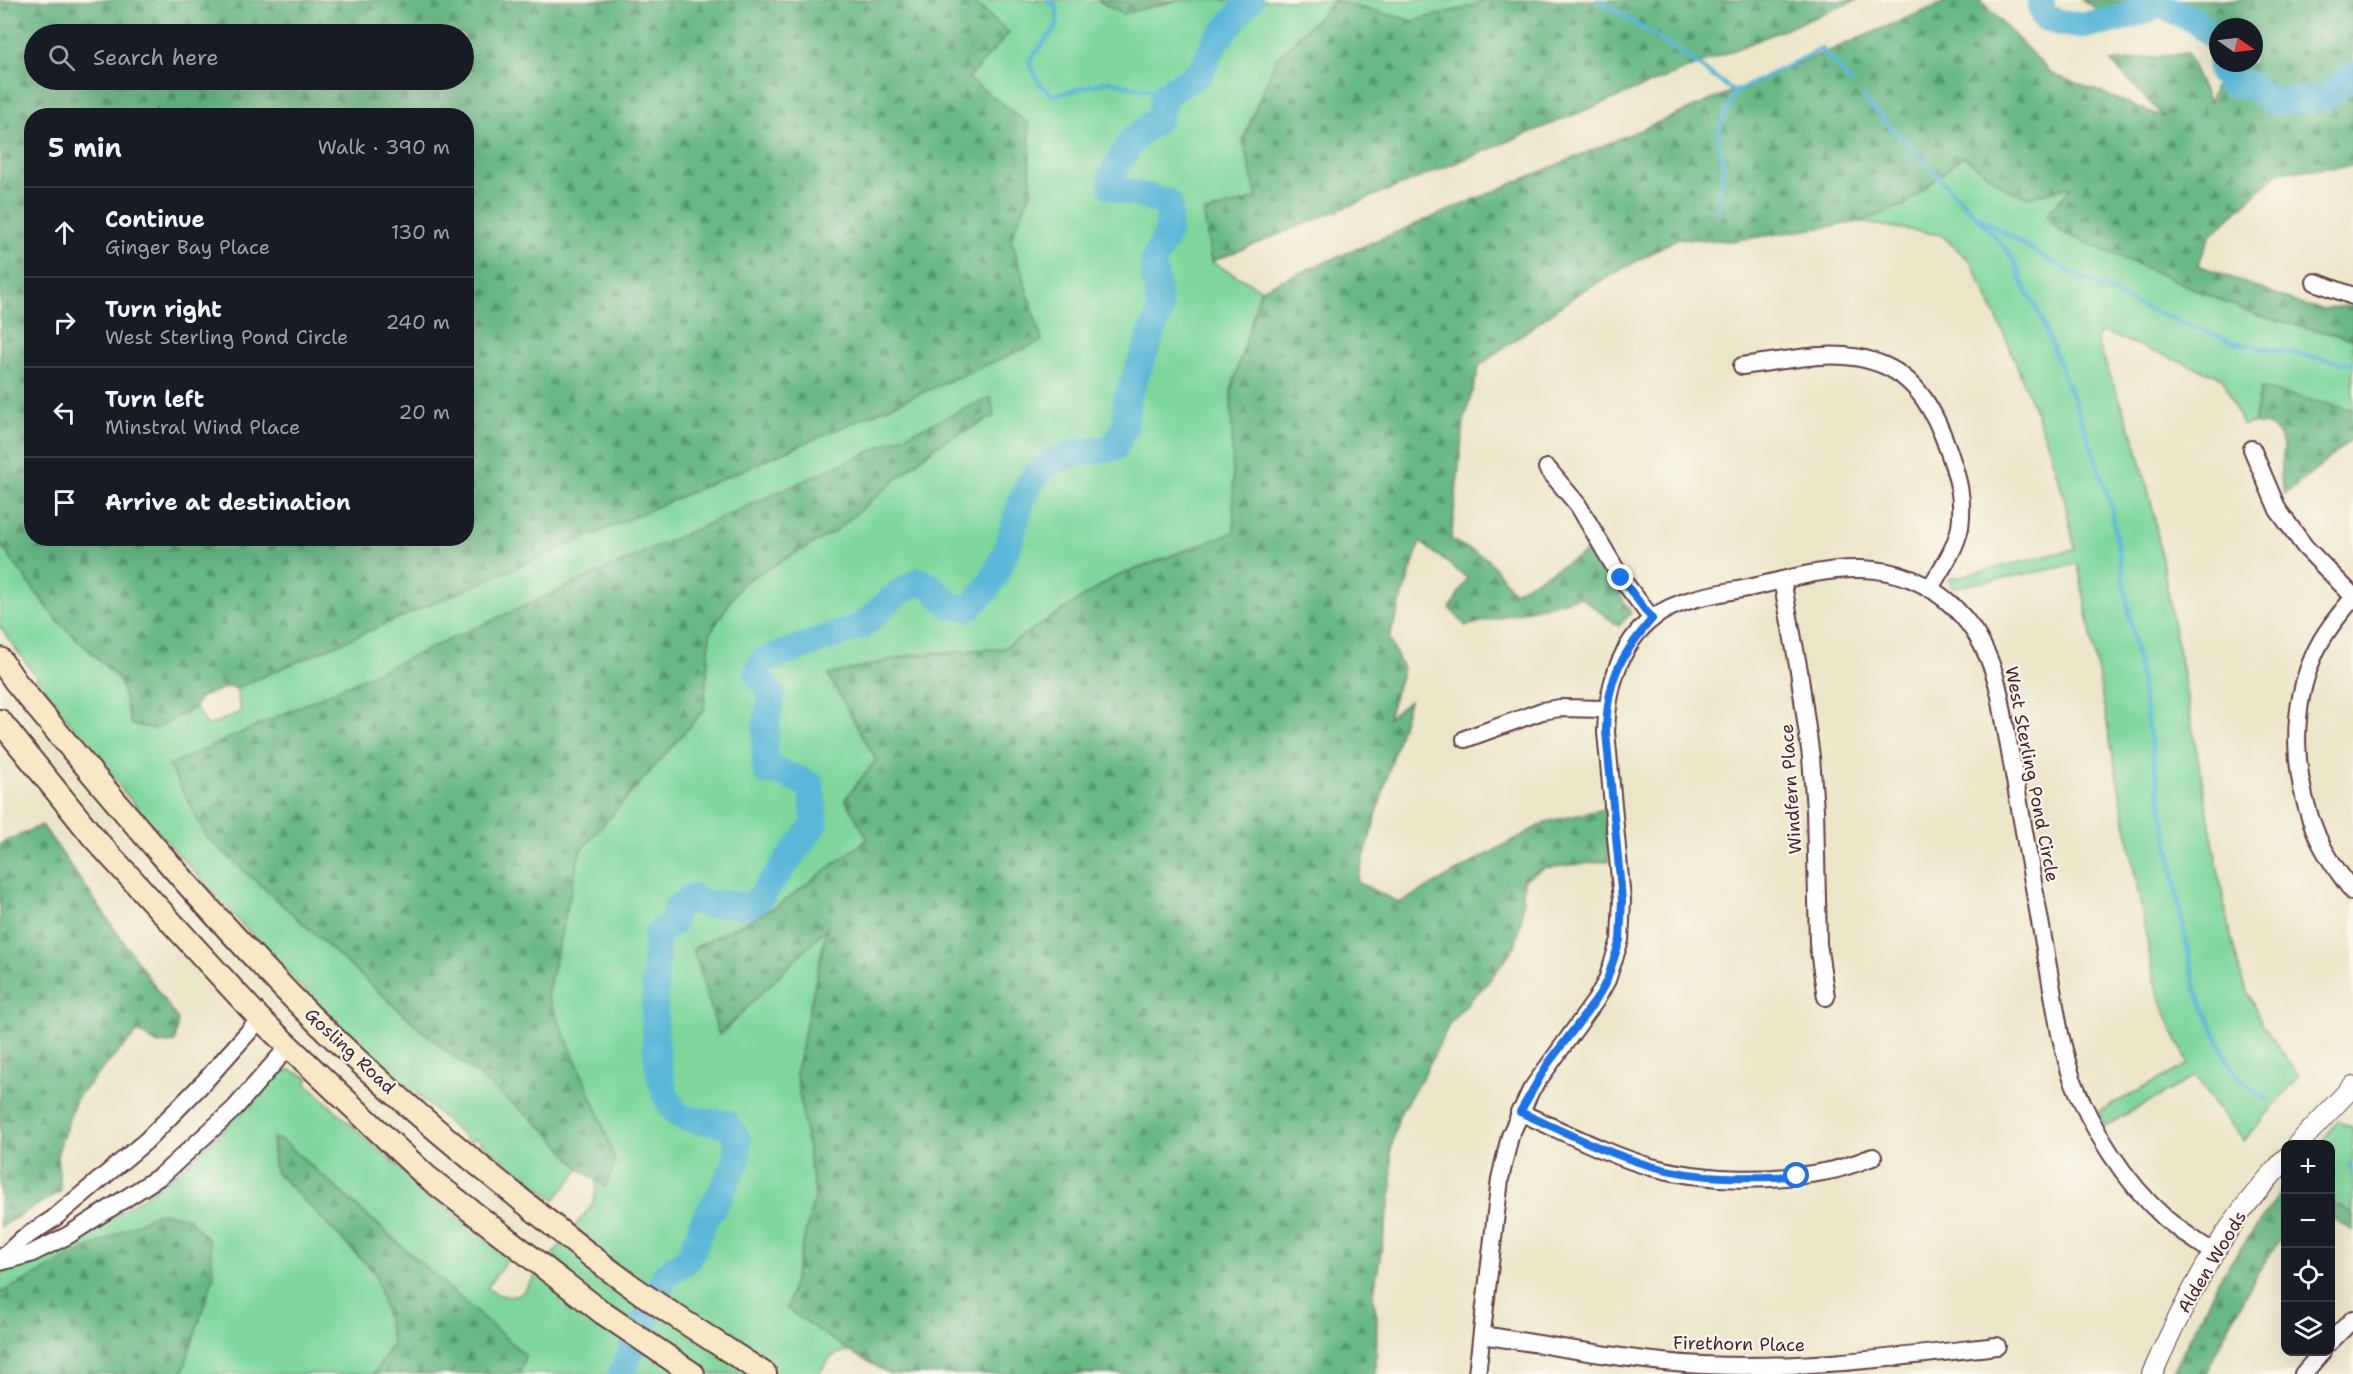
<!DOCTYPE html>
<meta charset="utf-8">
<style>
body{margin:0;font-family:"Shantell Sans",sans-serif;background:#242831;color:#f1f3f6}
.controls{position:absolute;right:18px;bottom:18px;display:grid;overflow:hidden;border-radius:12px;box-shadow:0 6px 24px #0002}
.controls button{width:54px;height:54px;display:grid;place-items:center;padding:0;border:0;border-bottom:2px solid #363941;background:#171b24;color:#f1f3f6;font:30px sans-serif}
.compass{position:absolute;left:2209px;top:18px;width:54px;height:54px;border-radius:50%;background:#171b24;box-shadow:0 6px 24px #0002;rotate:104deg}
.stop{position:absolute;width:18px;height:18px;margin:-14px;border:4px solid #1a73e8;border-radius:50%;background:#fff}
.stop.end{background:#1a73e8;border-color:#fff;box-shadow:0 2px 6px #0008}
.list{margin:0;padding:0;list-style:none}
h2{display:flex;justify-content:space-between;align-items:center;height:78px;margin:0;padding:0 24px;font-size:26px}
h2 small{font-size:20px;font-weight:400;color:#9ea1a6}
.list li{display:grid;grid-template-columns:39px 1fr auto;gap:18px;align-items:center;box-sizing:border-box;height:90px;padding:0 24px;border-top:2px solid #363941}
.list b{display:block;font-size:22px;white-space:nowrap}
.list p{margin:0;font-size:20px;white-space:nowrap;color:#9ea1a6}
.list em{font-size:20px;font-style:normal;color:#9ea1a6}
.icon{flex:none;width:33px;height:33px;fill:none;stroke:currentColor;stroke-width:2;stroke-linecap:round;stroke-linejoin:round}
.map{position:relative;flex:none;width:2353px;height:1374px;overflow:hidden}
.search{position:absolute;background:#171b24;box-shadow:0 6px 24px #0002;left:24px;top:24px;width:450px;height:66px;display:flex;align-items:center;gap:15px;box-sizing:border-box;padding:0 21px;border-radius:33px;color:#9ea1a6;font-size:22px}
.panel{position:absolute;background:#171b24;box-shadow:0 6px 24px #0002;left:24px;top:108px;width:450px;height:438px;border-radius:24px}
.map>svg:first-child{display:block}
</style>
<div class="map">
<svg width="2353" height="1374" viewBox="0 0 2353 1374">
<defs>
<pattern id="forest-firs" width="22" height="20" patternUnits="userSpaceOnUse" patternTransform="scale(1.5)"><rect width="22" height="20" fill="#67b884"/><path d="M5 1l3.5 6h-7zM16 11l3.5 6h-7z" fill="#57956c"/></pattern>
</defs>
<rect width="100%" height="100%" fill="#fbf7ec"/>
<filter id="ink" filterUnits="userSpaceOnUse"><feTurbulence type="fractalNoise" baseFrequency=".0167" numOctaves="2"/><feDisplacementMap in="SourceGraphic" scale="12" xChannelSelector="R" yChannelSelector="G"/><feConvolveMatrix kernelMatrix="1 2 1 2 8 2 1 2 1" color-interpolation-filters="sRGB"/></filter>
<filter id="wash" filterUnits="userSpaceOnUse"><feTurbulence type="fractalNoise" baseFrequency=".008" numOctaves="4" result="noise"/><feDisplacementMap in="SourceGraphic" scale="24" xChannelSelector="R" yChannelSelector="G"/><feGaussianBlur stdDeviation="1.35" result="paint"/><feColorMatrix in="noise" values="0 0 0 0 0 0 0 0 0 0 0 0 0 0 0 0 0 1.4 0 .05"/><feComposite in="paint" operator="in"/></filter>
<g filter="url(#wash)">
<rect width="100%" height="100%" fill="#ece6c8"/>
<g fill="#7fd79c" stroke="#647b64" stroke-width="1.5">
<path d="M 971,0 L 1097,0 L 1123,14 L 1178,0 L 1483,0 L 1476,5 L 1414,21 L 1334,1 L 1276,59 L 1243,140 L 1257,198 L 1204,213 L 1211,262 L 1261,289 L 1231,391 L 1235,532 L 1113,578 L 1004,648 L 911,655 L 829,675 L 876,760 L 845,799 L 868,839 L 777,906 L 693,949 L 720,1035 L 827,927 L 796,1072 L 815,1195 L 787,1309 L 851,1352 C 833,1351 827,1360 819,1374 L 520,1374 L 525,1355 L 283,1141 L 272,1138 L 275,1171 L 375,1273 L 393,1343 L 374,1374 L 182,1374 L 214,1275 L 6,1291 L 0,1293 L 0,1274 C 77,1241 160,1195 219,1133 C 236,1115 266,1075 290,1070 L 308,1077 L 307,1084 C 372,1145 438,1202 509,1257 L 487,1288 C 500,1297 507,1298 522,1293 L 592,1205 L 596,1193 L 596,1180 L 605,1187 L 600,1116 L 547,995 L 580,851 L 704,710 L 710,633 L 742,583 L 834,532 L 937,445 L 993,416 L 169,765 L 207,837 L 420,1029 L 548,1132 L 580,1169 L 554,1200 L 475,1138 L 470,1142 L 323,1010 L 248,931 L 147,820 L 83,741 L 0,627 L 0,544 L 56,619 L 120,680 L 131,724 L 155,729 L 195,707 L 208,726 L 241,712 L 236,688 L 1042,341 L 1011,238 L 1031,192 L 968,78 L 1009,33 Z"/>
<path d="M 1963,156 L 2007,189 L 2073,186 L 2047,215 L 2061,232 L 2259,316 L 2353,339 L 2353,410 L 2261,388 L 2254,423 L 2242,425 L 2223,378 L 2103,332 L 2098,334 L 2096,338 L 2137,447 L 2153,510 L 2228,924 L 2242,980 L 2262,1024 L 2299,1076 L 2244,1141 L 2216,1106 L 2196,1076 L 2105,1126 L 2098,1112 L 2189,1064 L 2171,1028 L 2155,984 L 2078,564 L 1952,588 L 1949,579 L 2075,549 L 2064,497 L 2046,439 L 2005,336 L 1971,262 L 1941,235 L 1859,222 L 1905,205 Z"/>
<path d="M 2338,1121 L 2353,1128 L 2353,1217 L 2331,1208 L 2330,1144 L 2319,1144 Z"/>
</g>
<g fill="url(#forest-firs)" stroke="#586c58" stroke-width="1.5" fill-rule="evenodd">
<path d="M 0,0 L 971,0 L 1009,33 L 968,78 L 1029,124 L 1031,192 L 1011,238 L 1042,341 L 236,688 L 229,686 L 199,698 L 195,707 L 155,729 L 131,724 L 120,680 L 56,619 L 0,544 ZM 34,34 L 464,34 L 464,80 L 34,80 ZM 32,116 L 466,116 L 466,538 L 32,538 Z"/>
<path d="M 1097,0 L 1178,0 L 1123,14 Z"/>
<path d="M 1483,0 L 1857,0 L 1211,262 L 1204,213 L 1257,198 L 1243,140 L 1276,59 L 1334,1 L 1414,21 L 1476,5 Z"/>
<path d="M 1950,0 L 1980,0 L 2052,74 L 2164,117 L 2111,62 L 2187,53 L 2209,102 L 2225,63 L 2254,63 L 2254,27 L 2218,27 L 2218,30 L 2185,7 L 2104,14 L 2081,0 L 2353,0 L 2353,166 L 2279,172 L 2210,236 L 2198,265 L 2303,305 L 2323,309 L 2353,305 L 2353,339 L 2259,316 L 2061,232 L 2046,215 L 2072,187 L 2028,197 L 2007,189 L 1963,156 L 1905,205 L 1859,222 L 1731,241 L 1678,238 L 1579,293 L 1480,365 L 1464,420 L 1451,540 L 1488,559 L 1514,592 L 1592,549 L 1631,613 L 1619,626 L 1580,597 L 1466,626 L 1450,609 L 1467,578 L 1420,542 L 1389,639 L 1403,669 L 1388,718 L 1409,701 L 1357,882 L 1400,903 L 1546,822 L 1605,809 L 1609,861 L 1544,868 L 1524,879 L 1522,917 L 1515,946 L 1488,982 L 1451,1021 L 1425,1073 L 1399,1115 L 1391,1149 L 1392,1190 L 1373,1297 L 1377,1317 L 1376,1374 L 890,1374 L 851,1352 L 787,1309 L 815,1195 L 796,1072 L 827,928 L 719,1035 L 693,949 L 777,906 L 868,839 L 845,799 L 876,760 L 828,675 L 911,655 L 1004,648 L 1113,578 L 1234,532 L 1231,391 L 1261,289 Z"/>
<path d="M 2261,388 L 2353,410 L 2353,438 L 2285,495 L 2280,477 L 2284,448 L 2280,435 L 2269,425 L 2254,423 Z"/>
<path d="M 991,397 L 994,416 L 937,445 L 834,532 L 742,583 L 710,633 L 704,710 L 580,851 L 547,995 L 600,1116 L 615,1162 L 606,1187 L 580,1169 L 548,1132 L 420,1029 L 207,837 L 169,765 Z"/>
<path d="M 42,825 L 178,1020 L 175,1042 L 158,1044 L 138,1031 L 76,1098 L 57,1155 L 61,1191 L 0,1227 L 0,844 Z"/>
<path d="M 272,1138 L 283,1141 L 525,1355 L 520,1374 L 374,1374 L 393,1343 L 375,1273 L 275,1171 Z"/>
<path d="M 2285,1186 L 2285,1232 L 2258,1272 L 2221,1341 L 2206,1374 L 2172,1374 L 2220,1278 Z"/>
<path d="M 2331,1205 L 2339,1206 L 2353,1214 L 2353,1231 L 2331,1217 Z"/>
<path d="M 158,1213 L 188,1217 L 209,1241 L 214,1275 L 182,1374 L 0,1374 L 0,1293 Z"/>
</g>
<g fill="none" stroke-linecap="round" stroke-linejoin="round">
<g stroke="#5ab7d8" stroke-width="4.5">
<path d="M 1048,0 L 1057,8 L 1057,26 L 1029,61 L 1039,83 L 1053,96 L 1108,81 L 1165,94"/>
<path d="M 1599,0 L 1688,58 L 1735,92 L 1822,49 L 1852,83"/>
<path d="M 1862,97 L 1974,214 L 2052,262 L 2132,303 L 2236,343 L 2353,364"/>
<path d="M 1718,214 L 1724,164 L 1717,135 L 1735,92"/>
<path d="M 1974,214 L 2009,252 L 2018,269 L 2023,284 L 2039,313 L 2087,434 L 2111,506 L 2177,896 L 2196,990 L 2228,1062 L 2240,1079 L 2266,1100"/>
<path d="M 2350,1167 L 2353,1170"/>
</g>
<g stroke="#5ab7d8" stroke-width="27">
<path d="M 2040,0 L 2044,17 C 2082,35 2123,18 2160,5 L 2194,20 L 2218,40"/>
<path d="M 2221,63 L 2221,72 L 2231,84 L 2248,84 L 2273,102 L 2323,98 L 2353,75"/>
<path d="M 621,1374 L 667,1273 L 689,1259 L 703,1222 L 720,1195 L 737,1160 L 738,1140 L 726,1123 C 713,1122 692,1122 681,1116 C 645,1095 656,972 657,934 L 673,923 L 676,910 L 691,897 L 708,905 L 724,903 L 745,907 L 757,901 L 815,824 L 811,785 L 780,772 L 767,772 C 762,747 766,720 772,695 L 757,673 L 763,660 L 862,626 L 897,594 L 919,581 L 932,587 L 951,607 L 969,608 C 987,592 997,574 1006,551 C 1018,522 1018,489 1043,468 C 1062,452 1091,451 1114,448 L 1125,427 L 1127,398 L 1160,312 L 1153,262 L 1168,232 L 1169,203 L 1112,187 L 1112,174 L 1132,140 L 1159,118 L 1165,94 L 1200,73 L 1214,44 L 1250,0"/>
</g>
</g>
</g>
<g filter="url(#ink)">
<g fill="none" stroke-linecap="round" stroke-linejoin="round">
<defs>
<g id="minor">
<path d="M 2315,282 L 2353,296"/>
<path d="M 1742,366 C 1785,361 1836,347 1878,363 C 1918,377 1936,414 1949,452 C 1958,478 1964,499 1960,527 C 1956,549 1941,569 1930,588"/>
<path d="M 2252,449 L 2278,510 L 2305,547 L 2353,596"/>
<path d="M 1547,468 L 1578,505 L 1621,578 L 1652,619"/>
<path d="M 1782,580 L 1799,671 L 1811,757 L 1815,810 L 1818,944 L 1826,997"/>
<path d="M 2353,598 C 2338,616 2323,634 2314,655 C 2289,712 2293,781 2318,838 C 2327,857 2340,875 2353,892"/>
<path d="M 1465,739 L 1542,711 L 1560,708 L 1606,709"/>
<path d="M 1519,1112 C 1563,1131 1606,1154 1651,1167 C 1708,1182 1772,1182 1829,1171 C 1844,1168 1859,1162 1873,1157"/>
<path d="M 0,1260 L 22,1239 L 53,1219 L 146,1141 L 204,1082 L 260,1019"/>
<path d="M 0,1262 L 30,1254 L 67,1236 L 162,1175 L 234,1109 L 289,1046"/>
<path d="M 1482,1335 C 1555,1346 1629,1361 1702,1365 C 1801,1370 1899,1357 1997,1346"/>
<path d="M 2330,1342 L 2353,1319"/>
<path d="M 1477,1374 L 1500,1179 L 1510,1136 L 1531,1090 L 1596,1000 L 1607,980 L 1620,940 L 1622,900 L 1606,732 C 1607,691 1618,645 1653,618 C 1680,597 1720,594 1753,587 C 1787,579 1825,568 1861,569 C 1937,571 1986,626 2000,696 L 2060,1034 C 2064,1049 2067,1064 2072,1078 C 2091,1129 2125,1182 2165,1218 C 2180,1231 2198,1242 2214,1253"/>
<path d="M 2303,1374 L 2322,1352"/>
</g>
<g id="tertiary">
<path d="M 2298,1144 L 2353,1086"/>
<path d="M 2152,1374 C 2175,1322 2201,1270 2233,1223 C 2248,1200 2268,1179 2286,1158"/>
</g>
<g id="secondary">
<path d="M 0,659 L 15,681 C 110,796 206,911 312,1017 C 367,1071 426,1122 486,1171 C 533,1209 579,1248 627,1283 C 672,1315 719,1344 765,1374"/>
<path d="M 0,721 L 95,839 L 260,1019 L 426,1176 L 603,1313 L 693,1374"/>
</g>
</defs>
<use href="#minor" stroke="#623d43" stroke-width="20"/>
<use href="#tertiary" stroke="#623d43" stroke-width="22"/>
<use href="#secondary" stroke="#623d43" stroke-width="26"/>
<use href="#minor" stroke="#fff" stroke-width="16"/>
<use href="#tertiary" stroke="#fff" stroke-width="20"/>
<use href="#secondary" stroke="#f8e8c3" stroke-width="22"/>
</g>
</g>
<g fill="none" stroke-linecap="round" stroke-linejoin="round" filter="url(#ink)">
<path stroke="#1a73e8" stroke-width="8" d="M 1621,578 L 1652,619 C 1619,657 1607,681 1606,732 L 1622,900 L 1620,940 L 1607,980 L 1596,1000 L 1547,1065 L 1520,1112 C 1563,1131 1606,1153 1651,1166 C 1699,1180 1748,1178 1797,1176"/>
</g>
<g text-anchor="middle" stroke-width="4.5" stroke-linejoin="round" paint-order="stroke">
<g font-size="18" fill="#4a1f2b" stroke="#fbf7ec">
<text transform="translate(2032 774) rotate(79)" y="6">West Sterling Pond Circle</text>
<text transform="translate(1791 789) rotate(-94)" y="6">Windfern Place</text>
<text transform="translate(350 1051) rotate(43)" y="6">Gosling Road</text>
<text transform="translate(2212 1262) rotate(-59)" y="6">Alden Woods</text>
<text transform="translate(1739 1344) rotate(1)" y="6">Firethorn Place</text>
</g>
</g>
</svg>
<div class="controls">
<button>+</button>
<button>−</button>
<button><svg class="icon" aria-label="locate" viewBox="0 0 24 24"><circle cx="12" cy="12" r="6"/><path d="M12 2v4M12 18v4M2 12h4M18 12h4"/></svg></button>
<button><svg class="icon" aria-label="layers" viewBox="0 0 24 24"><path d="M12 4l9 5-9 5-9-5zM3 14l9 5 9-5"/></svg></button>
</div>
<svg class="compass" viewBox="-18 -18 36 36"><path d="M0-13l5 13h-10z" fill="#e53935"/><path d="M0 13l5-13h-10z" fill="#9ea1a6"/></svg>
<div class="stop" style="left:1797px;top:1176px"></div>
<div class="stop end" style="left:1621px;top:578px"></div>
<div class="search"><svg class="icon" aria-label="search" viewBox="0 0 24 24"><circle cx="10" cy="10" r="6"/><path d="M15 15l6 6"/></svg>Search here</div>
<section class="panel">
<h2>5 min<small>Walk · 390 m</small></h2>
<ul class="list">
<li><svg class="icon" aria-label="ahead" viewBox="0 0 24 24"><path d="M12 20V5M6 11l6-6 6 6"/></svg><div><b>Continue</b><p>Ginger Bay Place</p></div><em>130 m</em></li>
<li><svg class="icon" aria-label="right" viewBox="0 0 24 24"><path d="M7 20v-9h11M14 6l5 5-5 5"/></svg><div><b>Turn right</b><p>West Sterling Pond Circle</p></div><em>240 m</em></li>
<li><svg class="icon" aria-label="left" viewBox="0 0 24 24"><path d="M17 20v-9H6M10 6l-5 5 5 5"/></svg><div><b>Turn left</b><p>Minstral Wind Place</p></div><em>20 m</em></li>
<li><svg class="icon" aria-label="arrive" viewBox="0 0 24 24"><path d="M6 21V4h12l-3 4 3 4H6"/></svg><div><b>Arrive at destination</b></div></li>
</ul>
</section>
</div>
